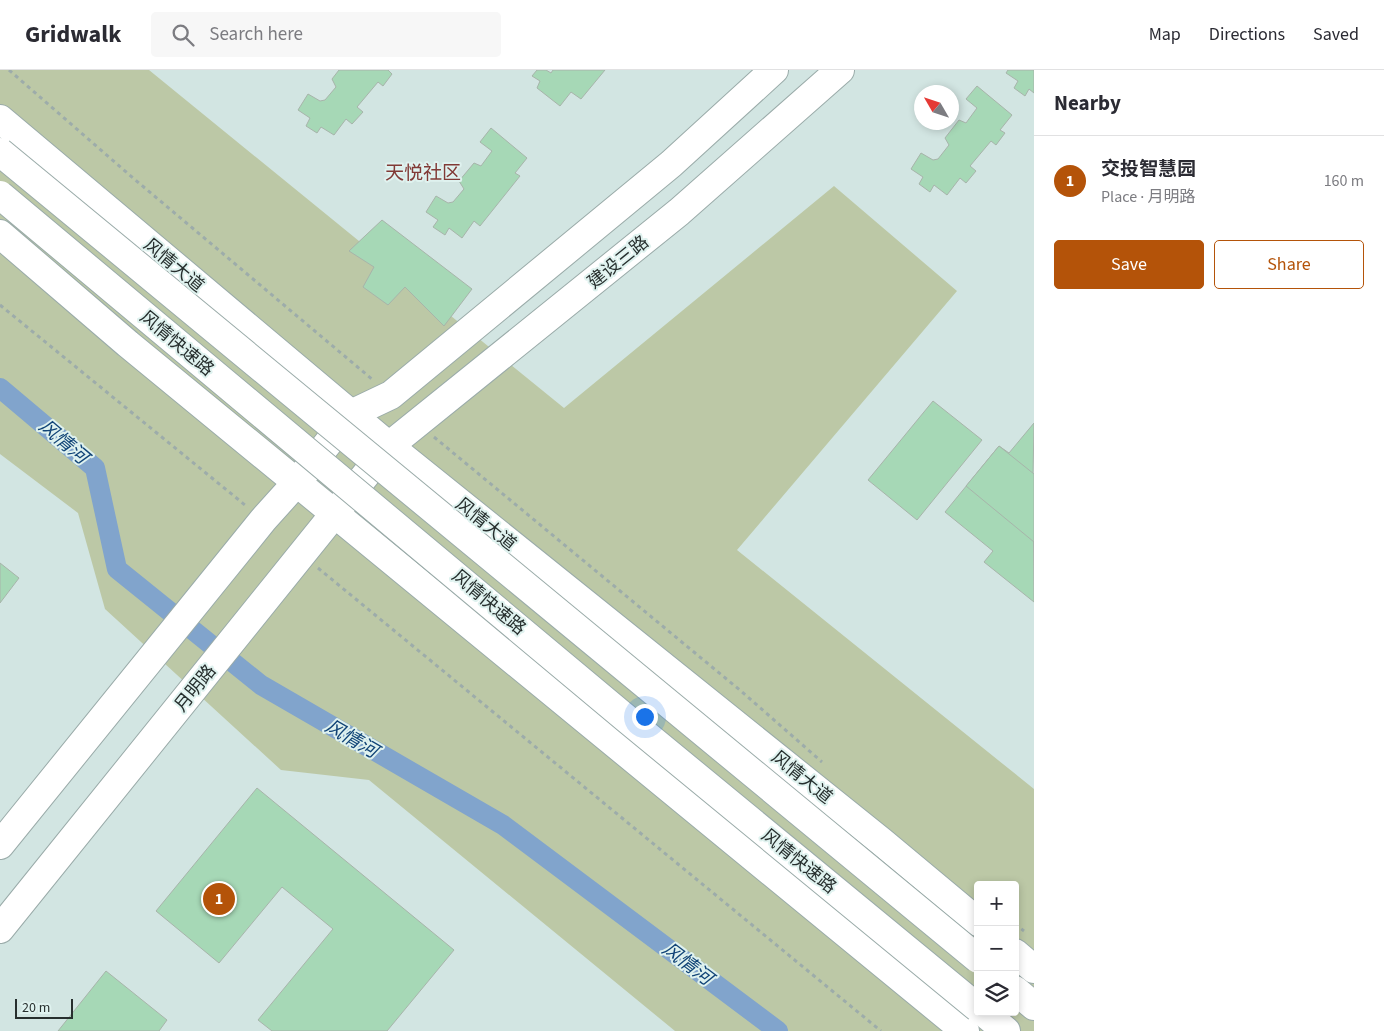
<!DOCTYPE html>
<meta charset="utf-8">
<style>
body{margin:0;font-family:"Source Sans 3","Noto Sans SC",sans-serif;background:#f7f7f7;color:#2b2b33}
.controls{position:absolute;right:15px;bottom:15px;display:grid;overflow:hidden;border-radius:5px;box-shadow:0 2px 8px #0003}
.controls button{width:45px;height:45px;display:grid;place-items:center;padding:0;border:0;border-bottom:1px solid #e1e1e2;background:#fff;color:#2b2b33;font:25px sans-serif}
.compass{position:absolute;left:914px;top:15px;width:45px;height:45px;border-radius:50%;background:#fff;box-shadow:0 2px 8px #0003;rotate:309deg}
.scale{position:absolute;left:15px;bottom:12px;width:58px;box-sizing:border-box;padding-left:5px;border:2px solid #272f2e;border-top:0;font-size:14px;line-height:18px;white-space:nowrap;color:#272f2e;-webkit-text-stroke:4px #dff2ef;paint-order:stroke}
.you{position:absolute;left:644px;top:646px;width:18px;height:18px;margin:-12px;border:4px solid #fff;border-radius:50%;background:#1a73e8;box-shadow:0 0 0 8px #1a73e833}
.badge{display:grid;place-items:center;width:32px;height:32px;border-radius:50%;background:#b45309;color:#fff;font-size:16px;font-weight:700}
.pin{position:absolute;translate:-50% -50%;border:2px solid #fff;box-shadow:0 1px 5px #0006}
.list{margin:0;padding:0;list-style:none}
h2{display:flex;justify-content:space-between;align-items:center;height:65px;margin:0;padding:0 20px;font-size:21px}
h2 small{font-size:16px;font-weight:400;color:#7c7c81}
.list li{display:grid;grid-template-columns:32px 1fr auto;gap:15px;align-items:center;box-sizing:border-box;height:90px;padding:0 20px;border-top:1px solid #e1e1e2}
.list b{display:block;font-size:19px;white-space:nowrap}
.list p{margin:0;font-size:16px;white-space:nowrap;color:#7c7c81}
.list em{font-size:16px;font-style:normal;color:#7c7c81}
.actions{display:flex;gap:10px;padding:15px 20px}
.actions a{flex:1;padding:11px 0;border:1px solid #b45309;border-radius:5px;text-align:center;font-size:18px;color:#b45309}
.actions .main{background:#b45309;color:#fff}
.icon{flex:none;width:28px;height:28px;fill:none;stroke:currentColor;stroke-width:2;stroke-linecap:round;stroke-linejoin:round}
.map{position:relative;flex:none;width:1034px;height:961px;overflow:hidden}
header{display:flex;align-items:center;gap:30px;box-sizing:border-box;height:70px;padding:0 25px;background:#fff;border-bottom:1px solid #e1e1e2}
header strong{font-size:24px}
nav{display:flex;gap:28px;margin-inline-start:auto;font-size:18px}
.search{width:350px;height:45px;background:#f7f7f7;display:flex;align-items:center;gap:12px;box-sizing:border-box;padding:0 18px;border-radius:5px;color:#7c7c81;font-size:19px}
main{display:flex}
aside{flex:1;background:#fff}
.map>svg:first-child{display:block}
</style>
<header>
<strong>Gridwalk</strong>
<div class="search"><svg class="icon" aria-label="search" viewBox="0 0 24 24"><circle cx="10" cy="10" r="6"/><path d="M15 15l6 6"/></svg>Search here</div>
<nav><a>Map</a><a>Directions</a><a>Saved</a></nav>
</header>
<main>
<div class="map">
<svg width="1034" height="961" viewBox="0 0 1034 961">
<rect width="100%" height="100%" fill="#d2e5e2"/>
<path fill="#bcc8a6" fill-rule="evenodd" d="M 0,0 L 149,0 L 564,338 L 834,116 L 957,221 L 737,480 L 1034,719 L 1034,961 L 675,961 L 369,710 L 281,700 L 105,539 L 78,443 L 0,384 ZM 978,815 L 1015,815 L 1015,942 L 978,942 Z"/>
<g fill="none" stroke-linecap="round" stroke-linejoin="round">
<path stroke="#81a4cc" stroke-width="20" d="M 0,318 L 95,398 L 117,499 L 261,615 L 503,755 L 778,961"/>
</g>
<g fill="#a6d8b6" stroke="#a7b4aa">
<path d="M 339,0 L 388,0 L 392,4 L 383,16 L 378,12 L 357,37 L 363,42 L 352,54 L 346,49 L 334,65 L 321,57 L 317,63 L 306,56 L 310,48 L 298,40 L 308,24 L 320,31 L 325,30 L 336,17 L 332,9 Z"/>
<path d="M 537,0 L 546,0 L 551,3 L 553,0 L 605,0 L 581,29 L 571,22 L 560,36 L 537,18 L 540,11 L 532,6 Z"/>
<path d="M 1008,0 L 1034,0 L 1034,23 L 1029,19 L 1025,26 L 1014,18 L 1018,11 L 1006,3 Z"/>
<path d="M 977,16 L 1012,45 L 1000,60 L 1005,63 L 996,75 L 991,71 L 970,96 L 976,101 L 966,113 L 960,108 L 947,125 L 934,115 L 930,122 L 919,114 L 923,107 L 911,99 L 921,83 L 933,90 L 938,89 L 949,75 L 945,68 L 959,50 L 966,53 L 977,38 L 966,29 Z"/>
<path d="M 491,58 L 527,88 L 515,103 L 520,106 L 480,156 L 474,151 L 462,168 L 449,158 L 445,165 L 433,157 L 438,150 L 426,142 L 436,126 L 448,133 L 453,132 L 464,119 L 459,111 L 474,93 L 481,96 L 492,81 L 480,72 Z"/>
<path d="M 382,150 L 472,219 L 444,256 L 405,217 L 388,235 L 363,217 L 374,197 L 349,181 Z"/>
<path d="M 933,331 L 982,370 L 917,450 L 868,410 Z"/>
<path d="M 1034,353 L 1033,406 L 1034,532 L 984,492 L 993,481 L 945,442 L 999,376 L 1009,383 Z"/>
<path d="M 999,376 L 1034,404 L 1034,472 L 966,416 Z"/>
<path d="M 0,493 L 19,508 L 0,533 Z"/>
<path d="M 257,718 L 454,880 L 387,961 L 272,961 L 258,950 L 333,859 L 282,817 L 219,893 L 156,841 Z"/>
<path d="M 106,901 L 167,950 L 159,961 L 58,961 Z"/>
</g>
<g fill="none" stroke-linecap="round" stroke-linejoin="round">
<defs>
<g id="secondary">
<path d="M 0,775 L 263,450 L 298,411 L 351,344 L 391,325 L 671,94 L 774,0"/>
<path d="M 0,859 L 389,376 L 679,142 L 840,0"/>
</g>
<g id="primary">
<path d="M 0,49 L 389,376 L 882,772 L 978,852"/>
<path d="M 0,164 L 128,274 L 965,961"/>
<path d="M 1015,883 L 1034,899"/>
</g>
<g id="highway">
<path d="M 1015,920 L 1034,936"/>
<path d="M 983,942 L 1006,961"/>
</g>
</defs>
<use href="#secondary" stroke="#9aaba9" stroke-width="30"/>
<use href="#primary" stroke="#9aaba9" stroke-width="30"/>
<use href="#highway" stroke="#9aaba9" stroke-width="30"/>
<g stroke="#9dacaa" stroke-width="3" stroke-dasharray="4 4" stroke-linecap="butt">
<path d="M 9,0 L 133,108 L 373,310"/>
<path d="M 0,235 L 245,435"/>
<path d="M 434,367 L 741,621 L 822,692"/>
<path d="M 318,498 L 881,961"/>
<path d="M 1015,854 L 1024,861"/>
</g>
<use href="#secondary" stroke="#fff" stroke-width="28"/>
<use href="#primary" stroke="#fff" stroke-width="28"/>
<use href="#highway" stroke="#fff" stroke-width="28"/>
<defs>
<g id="highway-bridge">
<path d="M 0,82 L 978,889"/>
<path d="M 0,125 L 628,650 L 978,938"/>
</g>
</defs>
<use href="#highway-bridge" stroke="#9aaba9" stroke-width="30" stroke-linecap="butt"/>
<use href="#highway-bridge" stroke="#fff" stroke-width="28"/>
</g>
<g text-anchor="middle" stroke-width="4" stroke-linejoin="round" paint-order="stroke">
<g font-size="18" fill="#272f2e" stroke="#dff2ef">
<text transform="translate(618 192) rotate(-39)" y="6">建设三路</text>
<text transform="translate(174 195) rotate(40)" y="6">风情大道</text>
<text transform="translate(177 273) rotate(40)" y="6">风情快速路</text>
<text transform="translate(486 454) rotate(39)" y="6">风情大道</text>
<text transform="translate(489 532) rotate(40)" y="6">风情快速路</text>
<text transform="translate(195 618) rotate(-51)" y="6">月明路</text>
<text transform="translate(802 707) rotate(39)" y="6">风情大道</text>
<text transform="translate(799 791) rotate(39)" y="6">风情快速路</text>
</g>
<g font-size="19" fill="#813a36" stroke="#dff2ef">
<text x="423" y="109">天悦社区</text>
</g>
<g font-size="19" font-style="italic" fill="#147" stroke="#dff2ef">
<text transform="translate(64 371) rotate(40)" y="7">风情河</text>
<text transform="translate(352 668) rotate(30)" y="7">风情河</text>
<text transform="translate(688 893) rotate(37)" y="7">风情河</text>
</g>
</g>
</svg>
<div class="controls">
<button>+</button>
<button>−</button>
<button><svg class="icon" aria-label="layers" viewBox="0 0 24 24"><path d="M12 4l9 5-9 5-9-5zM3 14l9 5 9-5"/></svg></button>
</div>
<svg class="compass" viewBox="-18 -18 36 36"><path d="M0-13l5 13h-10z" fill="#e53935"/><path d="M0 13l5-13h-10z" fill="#7c7c81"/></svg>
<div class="scale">20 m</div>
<div class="you"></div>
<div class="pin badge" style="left:219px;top:829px">1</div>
</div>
<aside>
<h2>Nearby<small></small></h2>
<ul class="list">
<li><span class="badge">1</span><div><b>交投智慧园</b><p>Place · 月明路</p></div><em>160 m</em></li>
</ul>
<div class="actions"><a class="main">Save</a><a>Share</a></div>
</aside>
</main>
